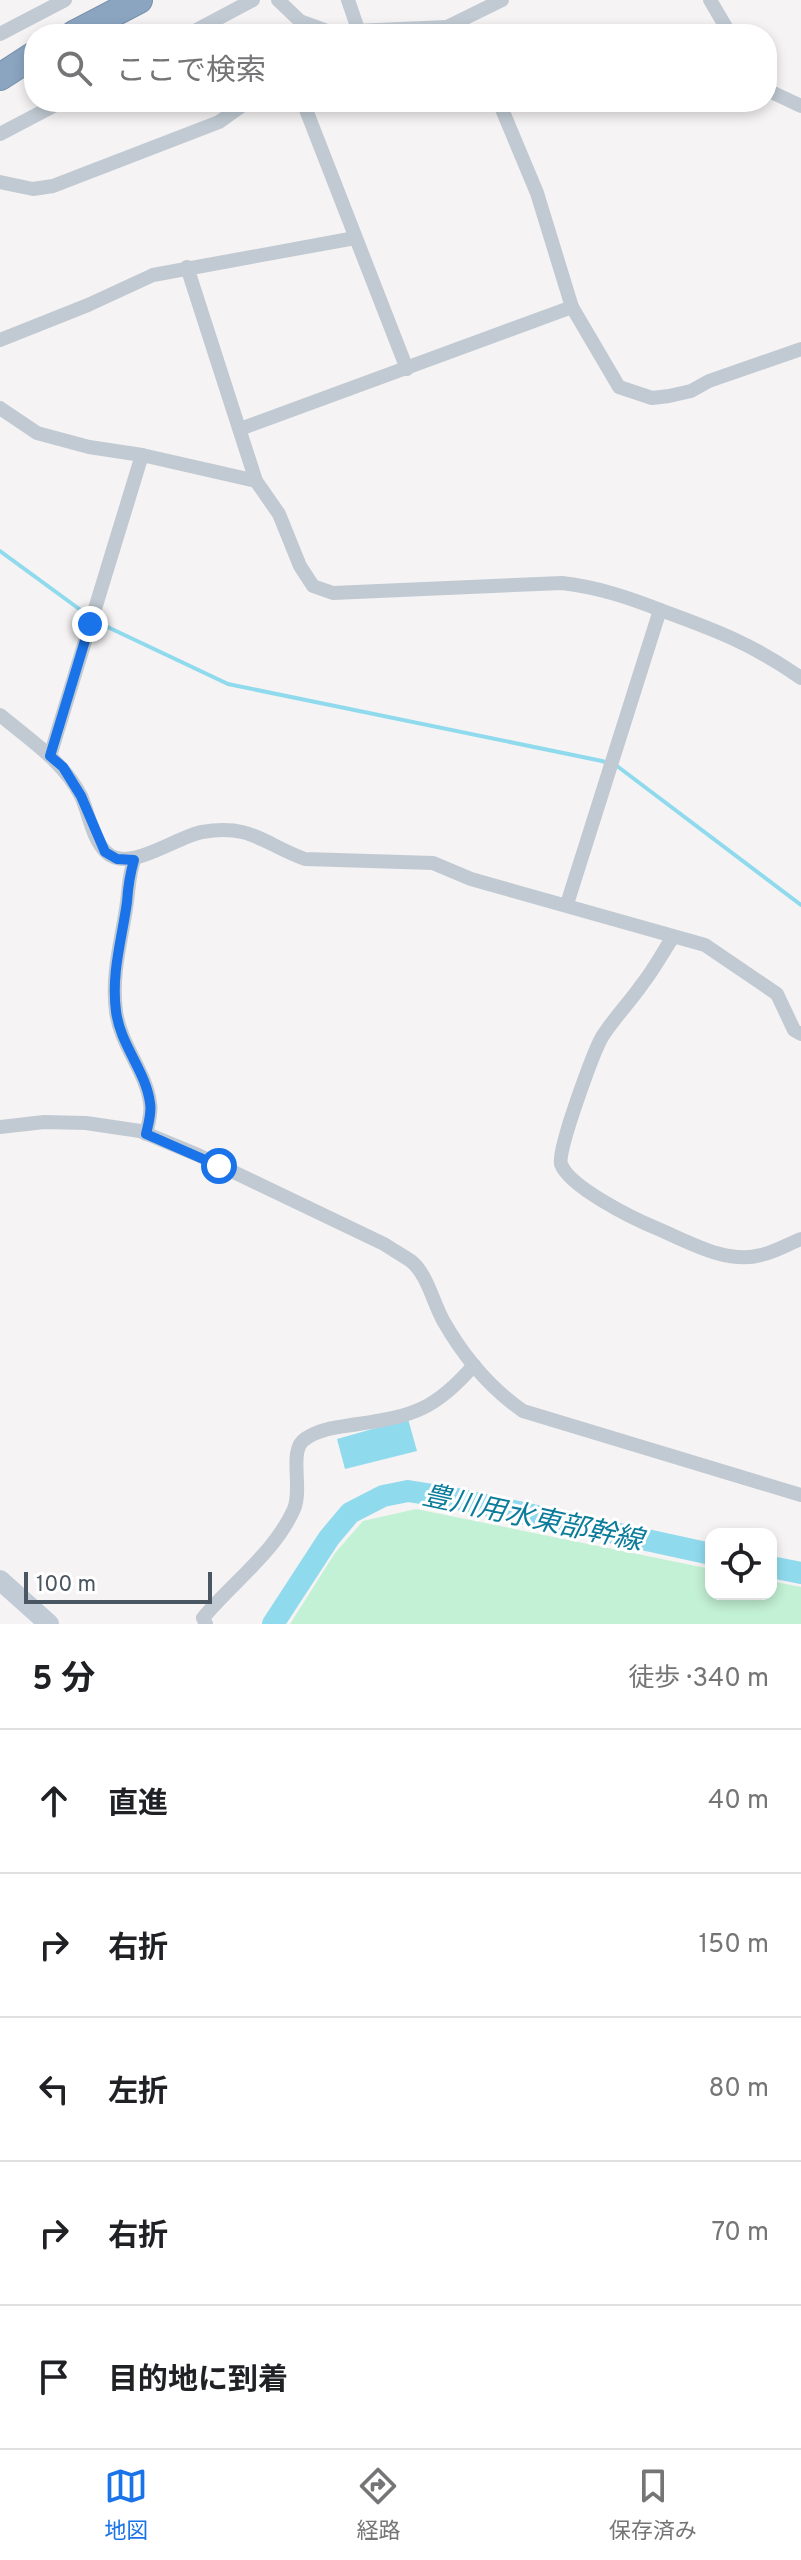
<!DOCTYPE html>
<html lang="ja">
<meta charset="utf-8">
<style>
body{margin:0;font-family:Overpass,"Noto Sans JP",sans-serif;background:#f6f6f6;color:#202124}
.controls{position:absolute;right:24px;bottom:24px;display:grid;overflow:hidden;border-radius:16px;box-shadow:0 4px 12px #0003}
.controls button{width:72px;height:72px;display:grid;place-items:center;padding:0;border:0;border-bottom:2px solid #e0e0e0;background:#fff;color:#202124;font:40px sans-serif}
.scale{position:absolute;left:24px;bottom:20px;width:188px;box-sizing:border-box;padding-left:8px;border:4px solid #4a5661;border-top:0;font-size:22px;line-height:28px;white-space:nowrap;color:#4a5661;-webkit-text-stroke:6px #fff;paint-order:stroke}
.stop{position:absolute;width:24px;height:24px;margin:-18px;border:6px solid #1a73e8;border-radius:50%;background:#fff}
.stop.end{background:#1a73e8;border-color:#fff;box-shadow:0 2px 8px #0008}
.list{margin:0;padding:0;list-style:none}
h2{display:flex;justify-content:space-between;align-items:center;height:104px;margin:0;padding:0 32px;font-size:34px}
h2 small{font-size:26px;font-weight:400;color:#757577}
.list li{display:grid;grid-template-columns:52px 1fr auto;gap:24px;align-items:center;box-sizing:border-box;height:144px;padding:0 32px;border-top:2px solid #e0e0e0}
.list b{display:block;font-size:30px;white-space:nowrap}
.list em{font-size:26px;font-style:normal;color:#757577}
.icon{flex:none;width:44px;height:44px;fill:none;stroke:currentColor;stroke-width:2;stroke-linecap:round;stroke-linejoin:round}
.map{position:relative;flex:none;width:801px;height:1624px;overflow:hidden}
.search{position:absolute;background:#fff;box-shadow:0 4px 12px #0003;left:24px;right:24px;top:24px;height:88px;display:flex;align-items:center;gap:20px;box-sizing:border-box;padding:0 28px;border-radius:32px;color:#757577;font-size:30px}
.sheet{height:824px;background:#fff}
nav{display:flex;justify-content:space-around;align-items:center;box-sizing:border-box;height:112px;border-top:2px solid #e0e0e0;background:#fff;font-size:22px;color:#757577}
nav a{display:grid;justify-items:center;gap:4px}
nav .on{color:#1a73e8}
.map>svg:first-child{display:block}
</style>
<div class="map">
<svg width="801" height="1624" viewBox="0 0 801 1624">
<rect width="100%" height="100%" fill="#f5f3f3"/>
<path fill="#c3f1d5" d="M 416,1509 L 711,1569 L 711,1594 L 771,1594 L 771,1581 L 801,1587 L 801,1624 L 290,1624 L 335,1553 L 363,1521 Z"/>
<path fill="#90daee" d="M 408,1419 L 417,1451 L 345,1469 L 337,1439 Z"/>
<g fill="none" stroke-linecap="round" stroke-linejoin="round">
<path stroke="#90daee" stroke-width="4" d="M 0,551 L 97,622 L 228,684 L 602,761 L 617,766 L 801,905"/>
<g stroke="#90daee" stroke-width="22">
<path d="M 771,1567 L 801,1573"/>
<path d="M 273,1624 L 329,1538 L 350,1513 L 383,1496 L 408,1491 L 458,1499 L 711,1554"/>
</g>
<defs>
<g id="highway">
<path d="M 74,34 L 139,0"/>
<path d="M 0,77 L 34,55"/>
</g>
</defs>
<use href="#highway" stroke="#7690ad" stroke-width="28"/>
<g stroke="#c1cad2" stroke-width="14">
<path d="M 278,0 L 300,21 L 330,32 L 447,27 L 455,34"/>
<path d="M 348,0 L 359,32"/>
<path d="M 710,0 L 730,34"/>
<path d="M 441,30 L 502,0"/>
<path d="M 0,34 L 65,0"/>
<path d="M 189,34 L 253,0"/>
<path d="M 767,90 L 801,106"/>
<path d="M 303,102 L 407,369"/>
<path d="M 499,102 L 537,193 L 572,307 L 619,387 L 652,398 L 669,396 L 691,391 L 709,381 L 801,349"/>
<path d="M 0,134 L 61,102"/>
<path d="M 0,182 L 33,189 L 53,186 L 219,122 L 247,102"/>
<path d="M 187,267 L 256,481 L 279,514 L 300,566 L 313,586 L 333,593 L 562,583 C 598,587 630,598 663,611 C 718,631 752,644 801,678"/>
<path d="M 0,340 L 88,305 L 153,275 L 355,238"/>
<path d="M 0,408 L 37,433 L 89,447 L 142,455 L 256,481"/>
<path d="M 240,429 L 572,307"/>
<path d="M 0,715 C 30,740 63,761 81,796 C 89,813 92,839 106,852 C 128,874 175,837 202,832 C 251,823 265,845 305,859 L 433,863 L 471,879 L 705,945 L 777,994 L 794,1030 L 801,1034"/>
<path d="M 50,756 L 142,455"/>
<path d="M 134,860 C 129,875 129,886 127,902 C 122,939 111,973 116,1011 C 120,1045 146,1071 150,1103 C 152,1113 148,1125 146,1134"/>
<path d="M 567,904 L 660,610"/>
<path d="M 673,937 C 663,952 654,969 643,983 C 630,1002 614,1018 602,1037 C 594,1051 556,1153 561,1164 C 569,1187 634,1219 656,1228 C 687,1241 727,1265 761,1255 C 775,1252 788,1244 801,1239"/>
<path d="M 0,1127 L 44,1122 L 86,1123 L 140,1131 L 198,1155 L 384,1244 C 393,1250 402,1255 411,1261 C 428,1275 433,1303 444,1322 C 464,1357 490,1388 523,1411 L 801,1495"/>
<path d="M 206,1624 L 203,1618 C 233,1582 275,1552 294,1509 C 303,1488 288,1450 305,1439 C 320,1428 340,1427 358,1424 C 414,1416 436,1409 474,1365"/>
</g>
<path stroke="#c1cbd6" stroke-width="20" d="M 0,1580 L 49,1624"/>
<use href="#highway" stroke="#8ba5c1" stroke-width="26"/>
</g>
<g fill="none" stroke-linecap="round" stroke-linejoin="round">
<path stroke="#1a73e8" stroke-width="10" d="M 90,624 L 50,756 L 63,767 L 81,796 L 105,852 L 117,859 L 134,860 C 130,874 128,886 127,902 C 122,939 111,973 116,1011 C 120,1045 146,1071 150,1103 C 152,1113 148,1125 146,1134 L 219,1166"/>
</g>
<g text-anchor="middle" stroke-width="6" stroke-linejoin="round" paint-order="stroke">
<g font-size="28" font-style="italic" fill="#0c7c9b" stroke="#fff">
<text transform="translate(533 1517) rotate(12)" y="10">豊川用水東部幹線</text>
</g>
</g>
</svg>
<div class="controls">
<button><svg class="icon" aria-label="locate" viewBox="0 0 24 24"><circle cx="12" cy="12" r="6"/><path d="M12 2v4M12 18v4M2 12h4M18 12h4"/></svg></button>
</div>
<div class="scale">100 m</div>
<div class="stop" style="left:219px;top:1166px"></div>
<div class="stop end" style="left:90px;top:624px"></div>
<div class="search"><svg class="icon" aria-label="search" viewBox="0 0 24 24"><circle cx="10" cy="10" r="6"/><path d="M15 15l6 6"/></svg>ここで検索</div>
</div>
<section class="sheet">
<h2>5 分<small>徒歩 · 340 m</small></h2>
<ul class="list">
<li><svg class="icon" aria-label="ahead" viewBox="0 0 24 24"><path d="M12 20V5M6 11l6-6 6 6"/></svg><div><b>直進</b></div><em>40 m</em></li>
<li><svg class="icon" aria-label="right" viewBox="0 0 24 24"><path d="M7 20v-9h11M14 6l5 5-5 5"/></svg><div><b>右折</b></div><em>150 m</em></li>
<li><svg class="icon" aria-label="left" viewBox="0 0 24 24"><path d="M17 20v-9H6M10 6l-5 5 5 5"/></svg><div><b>左折</b></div><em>80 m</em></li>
<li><svg class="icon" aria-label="right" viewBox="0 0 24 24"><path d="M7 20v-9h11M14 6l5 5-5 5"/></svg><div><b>右折</b></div><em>70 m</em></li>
<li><svg class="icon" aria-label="arrive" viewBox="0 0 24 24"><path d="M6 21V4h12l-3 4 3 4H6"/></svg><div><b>目的地に到着</b></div></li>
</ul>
</section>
<nav>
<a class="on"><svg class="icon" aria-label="map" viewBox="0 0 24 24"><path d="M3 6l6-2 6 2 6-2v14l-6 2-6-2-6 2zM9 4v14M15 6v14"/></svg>地図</a>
<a><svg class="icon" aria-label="directions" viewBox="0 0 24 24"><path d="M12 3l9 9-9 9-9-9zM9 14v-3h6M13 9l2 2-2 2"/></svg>経路</a>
<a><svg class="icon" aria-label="saved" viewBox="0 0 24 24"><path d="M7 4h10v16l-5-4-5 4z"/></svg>保存済み</a>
</nav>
